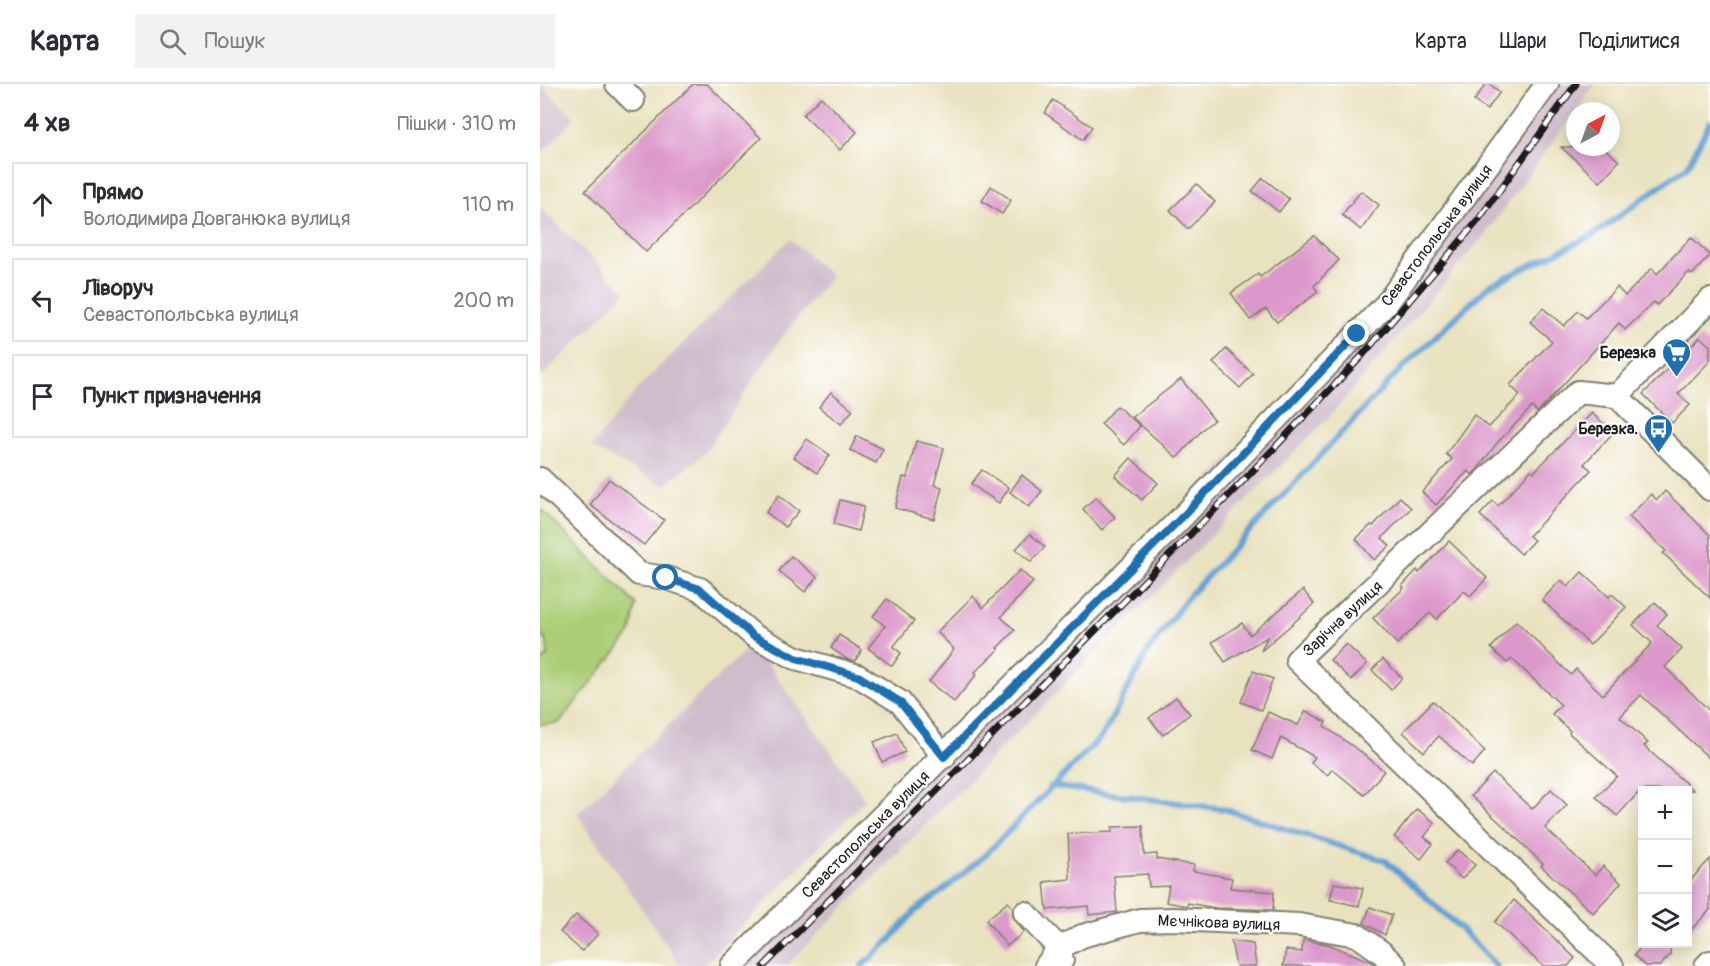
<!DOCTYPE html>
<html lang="uk">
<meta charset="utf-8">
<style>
body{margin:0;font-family:Pangolin,sans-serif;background:#f2f2f3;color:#2b2b33}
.controls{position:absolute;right:18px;bottom:18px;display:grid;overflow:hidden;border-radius:0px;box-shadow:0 3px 15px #0003}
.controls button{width:54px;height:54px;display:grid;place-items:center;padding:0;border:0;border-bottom:2px solid #e1e1e2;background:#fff;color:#2b2b33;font:30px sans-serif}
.compass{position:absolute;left:1026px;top:18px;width:54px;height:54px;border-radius:50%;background:#fff;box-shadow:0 3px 15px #0003;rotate:41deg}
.stop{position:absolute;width:18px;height:18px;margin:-14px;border:4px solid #1f6fb2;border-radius:50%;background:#fff}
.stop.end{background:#1f6fb2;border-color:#fff;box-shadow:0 2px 6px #0008}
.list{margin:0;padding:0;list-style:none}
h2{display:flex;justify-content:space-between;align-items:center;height:78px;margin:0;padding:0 24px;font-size:26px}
h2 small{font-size:20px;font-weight:400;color:#7c7c81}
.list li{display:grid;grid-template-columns:39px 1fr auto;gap:18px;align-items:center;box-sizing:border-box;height:84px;margin:0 12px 12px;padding:0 12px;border:2px solid #e1e1e2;border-radius:0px}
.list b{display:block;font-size:22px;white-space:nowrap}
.list p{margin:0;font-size:20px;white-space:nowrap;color:#7c7c81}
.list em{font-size:20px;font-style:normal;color:#7c7c81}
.icon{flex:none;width:33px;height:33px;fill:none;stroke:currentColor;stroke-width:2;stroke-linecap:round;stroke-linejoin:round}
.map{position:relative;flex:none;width:1170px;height:882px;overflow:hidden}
header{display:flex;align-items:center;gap:36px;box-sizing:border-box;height:84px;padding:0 30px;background:#fff;border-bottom:2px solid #e1e1e2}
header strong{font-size:28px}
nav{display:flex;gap:33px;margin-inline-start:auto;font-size:21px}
.search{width:420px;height:54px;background:#f2f2f3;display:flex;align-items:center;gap:15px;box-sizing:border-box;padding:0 21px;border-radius:0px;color:#7c7c81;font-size:22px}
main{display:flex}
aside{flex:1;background:#fff}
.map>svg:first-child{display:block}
</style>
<header>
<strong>Карта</strong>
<div class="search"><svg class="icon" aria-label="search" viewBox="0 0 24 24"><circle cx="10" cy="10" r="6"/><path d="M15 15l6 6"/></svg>Пошук</div>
<nav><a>Карта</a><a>Шари</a><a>Поділитися</a></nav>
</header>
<main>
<aside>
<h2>4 хв<small>Пішки · 310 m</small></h2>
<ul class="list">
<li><svg class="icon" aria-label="ahead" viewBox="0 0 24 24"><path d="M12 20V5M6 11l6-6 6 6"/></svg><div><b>Прямо</b><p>Володимира Довганюка вулиця</p></div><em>110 m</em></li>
<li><svg class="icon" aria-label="left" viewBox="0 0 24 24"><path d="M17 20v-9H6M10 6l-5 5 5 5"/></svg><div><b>Ліворуч</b><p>Севастопольська вулиця</p></div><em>200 m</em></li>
<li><svg class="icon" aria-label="arrive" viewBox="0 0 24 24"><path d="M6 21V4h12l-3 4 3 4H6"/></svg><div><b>Пункт призначення</b></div></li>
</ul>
</aside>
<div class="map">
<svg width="1170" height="882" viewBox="0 0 1170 882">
<rect width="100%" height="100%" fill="#fff"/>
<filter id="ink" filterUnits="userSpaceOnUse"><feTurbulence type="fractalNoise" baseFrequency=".0167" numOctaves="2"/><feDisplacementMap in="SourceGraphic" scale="12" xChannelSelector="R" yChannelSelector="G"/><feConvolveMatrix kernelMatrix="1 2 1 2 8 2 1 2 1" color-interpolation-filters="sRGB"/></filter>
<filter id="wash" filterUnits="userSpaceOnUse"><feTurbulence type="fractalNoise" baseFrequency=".008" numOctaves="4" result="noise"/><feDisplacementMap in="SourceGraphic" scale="24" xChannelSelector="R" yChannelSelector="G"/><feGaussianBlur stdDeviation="1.35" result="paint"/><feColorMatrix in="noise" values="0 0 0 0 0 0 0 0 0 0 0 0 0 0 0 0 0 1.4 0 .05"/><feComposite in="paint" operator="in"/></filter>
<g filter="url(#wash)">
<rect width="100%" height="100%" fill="#e9e2bf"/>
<g fill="#d0bdcc">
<path d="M 0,0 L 35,34 L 0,71 Z"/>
<path d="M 1020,0 L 1055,0 L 946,149 L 789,333 L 246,882 L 197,882 L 925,129 Z"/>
<path d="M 0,123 L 86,208 L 0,294 Z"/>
<path d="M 250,155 L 291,192 L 239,257 L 165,369 L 124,402 L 51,363 L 100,302 Z"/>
<path d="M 213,559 L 325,716 L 163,882 L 141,882 L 37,730 Z"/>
</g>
<path fill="#abcd76" stroke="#647449" stroke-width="1.5" d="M 0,424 L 96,520 L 91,549 L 19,639 L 0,641 L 0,579 L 8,571 L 6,556 L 0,551 Z"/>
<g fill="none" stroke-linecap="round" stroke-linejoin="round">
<g stroke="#629fd3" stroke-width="6">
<path d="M 511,702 L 684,725 L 846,777 L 920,844 L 956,882"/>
<path d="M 322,882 L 350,856 L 375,827 L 405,805 L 445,771 L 563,651 L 608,567 L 646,515 L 859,287 L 950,201 L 1053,151 L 1147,83 L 1170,38"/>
</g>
</g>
<g id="blocks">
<g fill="#db98ca">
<path d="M 153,0 L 167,0 L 221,54 L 106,168 L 45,107 Z"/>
<path d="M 946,0 L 949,0 L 960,8 L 947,26 L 934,17 Z"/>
<path d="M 281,13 L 317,48 L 300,66 L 263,31 Z"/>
<path d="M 513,16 L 552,43 L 543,56 L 505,29 Z"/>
<path d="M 1021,63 L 1063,63 L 1079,77 L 1060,98 Z"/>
<path d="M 723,94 L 749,115 L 739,128 L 712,107 Z"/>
<path d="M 657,100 L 675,118 L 648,145 L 630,126 Z"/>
<path d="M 451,102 L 471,116 L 462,130 L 442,117 Z"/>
<path d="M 821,107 L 839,121 L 821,146 L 802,131 Z"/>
<path d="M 774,152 L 799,176 L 774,202 L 778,208 L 737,238 L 726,225 L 710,236 L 691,209 L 718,190 L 720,193 Z"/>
<path d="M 1151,153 L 1170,171 L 1152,191 L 1149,188 L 1117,221 L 1114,218 L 1085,246 L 1079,239 L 1002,324 L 997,328 L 992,323 L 957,359 L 937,386 L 932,390 L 928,387 L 896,421 L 882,408 L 912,375 L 906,370 L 934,331 L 949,343 L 980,311 L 970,301 L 1012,257 L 990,238 L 1003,224 L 1024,242 L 1038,227 L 1046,234 L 1077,203 L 1085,212 L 1112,184 L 1117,190 Z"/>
<path d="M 1160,253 L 1170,262 L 1170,277 L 1138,310 L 1150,321 L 1132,339 L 1103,310 Z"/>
<path d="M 686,265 L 713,290 L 700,304 L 673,279 Z"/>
<path d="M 641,295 L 674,336 L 664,344 L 637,374 L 592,333 Z"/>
<path d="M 291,308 L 313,326 L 301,340 L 279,323 Z"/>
<path d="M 577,322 L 600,342 L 584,361 L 561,340 Z"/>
<path d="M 1052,329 L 1073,349 L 1044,380 L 1051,386 L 989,452 L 994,456 L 981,470 L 940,431 L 953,417 L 958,422 L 991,386 L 994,388 Z"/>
<path d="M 317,352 L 343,365 L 336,379 L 310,366 Z"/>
<path d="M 267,355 L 290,371 L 277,389 L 254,373 Z"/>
<path d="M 376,357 L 404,364 L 394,401 L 402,403 L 394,435 L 355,424 L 363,393 L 367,394 Z"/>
<path d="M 591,374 L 618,399 L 602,416 L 575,392 Z"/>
<path d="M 442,386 L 469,404 L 459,419 L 431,400 Z"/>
<path d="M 482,391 L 502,407 L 489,423 L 470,408 Z"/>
<path d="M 69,395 L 124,436 L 104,461 L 50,421 Z"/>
<path d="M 1125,407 L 1170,451 L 1170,514 L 1123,469 L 1126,467 L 1089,433 L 1111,410 L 1117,416 Z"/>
<path d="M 239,411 L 259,427 L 245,443 L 226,428 Z"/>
<path d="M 556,413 L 575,433 L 562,446 L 543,425 Z"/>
<path d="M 860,413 L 871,424 L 842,454 L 850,462 L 834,476 L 816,455 L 831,441 L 833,442 Z"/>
<path d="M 300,416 L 324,422 L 318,447 L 294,440 Z"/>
<path d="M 490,450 L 505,463 L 491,478 L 476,465 Z"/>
<path d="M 909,457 L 947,494 L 930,512 L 924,507 L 897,535 L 890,529 L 857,560 L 833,534 L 864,504 L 862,502 L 877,486 L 879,489 Z"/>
<path d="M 251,472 L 277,493 L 265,508 L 239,487 Z"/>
<path d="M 480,486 L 493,498 L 461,533 L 475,546 L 457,564 L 459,565 L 435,588 L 437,590 L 414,618 L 389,598 L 414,565 L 397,548 L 433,512 L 443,524 Z"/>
<path d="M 1042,488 L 1069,513 L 1072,510 L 1086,523 L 1050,561 L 1002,516 L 1021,496 L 1028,503 Z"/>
<path d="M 763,506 L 774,520 L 760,533 L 721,567 L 727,553 L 685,578 L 672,558 L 702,539 L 710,551 Z"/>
<path d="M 347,515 L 374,537 L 353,563 L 361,569 L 352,582 L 328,564 L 345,542 L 333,532 Z"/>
<path d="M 1115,518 L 1127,530 L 1117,541 L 1142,565 L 1125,583 L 1170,627 L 1170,675 L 1101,611 L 1080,633 L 1108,659 L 1104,662 L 1153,706 L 1101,706 L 1077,732 L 1056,713 L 1077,692 L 1029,649 L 1030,647 L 1012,630 L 1021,621 L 972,575 L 967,579 L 951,564 L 976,537 L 1031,591 L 1036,585 L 1063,611 L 1112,559 L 1093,541 Z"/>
<path d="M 299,551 L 322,566 L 315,577 L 307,575 L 291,564 Z"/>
<path d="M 806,560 L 827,580 L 811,596 L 790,576 Z"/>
<path d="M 843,575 L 862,594 L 851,606 L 832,586 Z"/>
<path d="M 713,587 L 733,595 L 721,626 L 701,618 Z"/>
<path d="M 636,613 L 650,630 L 623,651 L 609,634 Z"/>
<path d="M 893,617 L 945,667 L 932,682 L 899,652 L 884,668 L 863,648 Z"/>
<path d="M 766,627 L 786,638 L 784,642 L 821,668 L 844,687 L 824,711 L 792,685 L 788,691 L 771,679 L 775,673 L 741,654 L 732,675 L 712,666 L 728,628 L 758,641 Z"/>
<path d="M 357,649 L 365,668 L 342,678 L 334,658 Z"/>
<path d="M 953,689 L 992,725 L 1011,705 L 1027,721 L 1005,744 L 1055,791 L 1063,782 L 1081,799 L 1053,829 L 1001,782 L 1003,780 L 970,748 L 931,712 Z"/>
<path d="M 877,725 L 895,739 L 884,753 L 893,760 L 881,775 L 854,753 Z"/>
<path d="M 603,742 L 604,771 L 617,770 L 617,775 L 654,781 L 653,787 L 692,794 L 690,804 L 734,808 L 733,826 L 676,824 L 648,819 L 647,822 L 626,818 L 629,802 L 609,803 L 608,790 L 574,792 L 577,828 L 549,831 L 548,822 L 507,826 L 504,798 L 530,795 L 528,750 L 572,748 L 572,743 Z"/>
<path d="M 918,766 L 935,781 L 922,795 L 905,779 Z"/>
<path d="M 1170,775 L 1170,826 L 1148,849 L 1148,799 Z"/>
<path d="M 794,799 L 823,804 L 819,822 L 790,816 Z"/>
<path d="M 974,816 L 1035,874 L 1028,882 L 1003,882 L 955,838 Z"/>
<path d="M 468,818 L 473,824 L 472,833 L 484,848 L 467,862 L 446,836 Z"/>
<path d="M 830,823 L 852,831 L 845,851 L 824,839 Z"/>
<path d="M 36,831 L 58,850 L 42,867 L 20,848 Z"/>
<path d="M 763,856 L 787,860 L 830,877 L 836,882 L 743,882 L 746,866 L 762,868 Z"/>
<path d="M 691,857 L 713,860 L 716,882 L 696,882 Z"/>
<path d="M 1104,860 L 1124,860 L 1130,865 L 1130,871 L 1120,882 L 1105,882 L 1094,871 Z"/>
</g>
</g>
</g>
<g filter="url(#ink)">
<use href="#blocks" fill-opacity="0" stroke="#827f6e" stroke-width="1.5"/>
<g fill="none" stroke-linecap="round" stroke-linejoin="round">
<defs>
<g id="minor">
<path d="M 77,0 L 93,16"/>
<path d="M 1077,312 L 1170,216"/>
<path d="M 1077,312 L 1170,405"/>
<path d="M 0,395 L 99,490 L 126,494 L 160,505 L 214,552 L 256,574 L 318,592 L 360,618 L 404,673"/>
<path d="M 485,829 L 519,864 L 522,876"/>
<path d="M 192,882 L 645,430 L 847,219 L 1007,0"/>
<path d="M 506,882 L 519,864 L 542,852 L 600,836 L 633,835 L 759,841 L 817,851 L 841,868 L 855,882"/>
<path d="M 1072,882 L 757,576 L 1038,308 L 1077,312"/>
<path d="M 1166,882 L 1170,878"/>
</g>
</defs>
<use href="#minor" stroke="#827f6e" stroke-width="26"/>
<use href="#minor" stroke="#fff" stroke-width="22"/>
<defs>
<path id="rail" d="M 224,882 L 700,400 L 821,273 L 936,139 L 1036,0"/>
</defs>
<use href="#rail" stroke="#1c1c1c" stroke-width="7"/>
<use href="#rail" stroke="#fff" stroke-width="4.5" stroke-dasharray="14" stroke-linecap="butt"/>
</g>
</g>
<g fill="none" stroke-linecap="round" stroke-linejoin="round" filter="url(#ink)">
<path stroke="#1f6fb2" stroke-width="8" d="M 126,494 L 160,505 L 213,552 L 256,574 L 318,592 L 360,618 L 404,673 L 645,430 L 817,250"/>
</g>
<defs>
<symbol id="supermarket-pin" viewBox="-11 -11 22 30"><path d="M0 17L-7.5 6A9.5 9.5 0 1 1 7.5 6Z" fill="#1f6fb2" stroke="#fff"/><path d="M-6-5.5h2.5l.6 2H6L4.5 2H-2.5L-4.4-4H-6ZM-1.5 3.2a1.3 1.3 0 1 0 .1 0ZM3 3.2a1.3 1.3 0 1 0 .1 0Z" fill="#fff"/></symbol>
<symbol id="bus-pin" viewBox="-11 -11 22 30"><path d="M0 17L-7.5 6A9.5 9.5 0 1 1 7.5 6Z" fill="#1f6fb2" stroke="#fff"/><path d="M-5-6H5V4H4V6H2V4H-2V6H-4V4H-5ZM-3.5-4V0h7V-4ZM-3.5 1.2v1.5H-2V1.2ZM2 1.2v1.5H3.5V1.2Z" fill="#fff"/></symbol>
</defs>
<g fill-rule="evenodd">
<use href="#supermarket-pin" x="1120" y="252" width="33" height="45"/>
<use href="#bus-pin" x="1102" y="328" width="33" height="45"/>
</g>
<g text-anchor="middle" stroke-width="4.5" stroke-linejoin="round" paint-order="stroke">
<g font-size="16" fill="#1c1c1c" stroke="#fff">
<text transform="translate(896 151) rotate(-53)" y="6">Севастопольська вулиця</text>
<text transform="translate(802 534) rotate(-43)" y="6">Зарічна вулиця</text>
<text transform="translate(325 750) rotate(-45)" y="6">Севастопольська вулиця</text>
<text transform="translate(679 838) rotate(2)" y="6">Мєчнікова вулиця</text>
</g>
<g font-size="16" font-weight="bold" fill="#1c1c1c" stroke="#fff" text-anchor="end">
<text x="1116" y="274">Березка</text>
<text x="1098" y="350">Березка.</text>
</g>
</g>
</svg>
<div class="controls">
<button>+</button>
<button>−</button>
<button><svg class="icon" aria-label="layers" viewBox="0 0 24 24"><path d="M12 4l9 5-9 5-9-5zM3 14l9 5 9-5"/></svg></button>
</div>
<svg class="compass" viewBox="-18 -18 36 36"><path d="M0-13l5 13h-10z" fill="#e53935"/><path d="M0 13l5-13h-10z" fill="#7c7c81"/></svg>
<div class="stop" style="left:126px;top:494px"></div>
<div class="stop end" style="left:817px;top:250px"></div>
</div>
</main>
